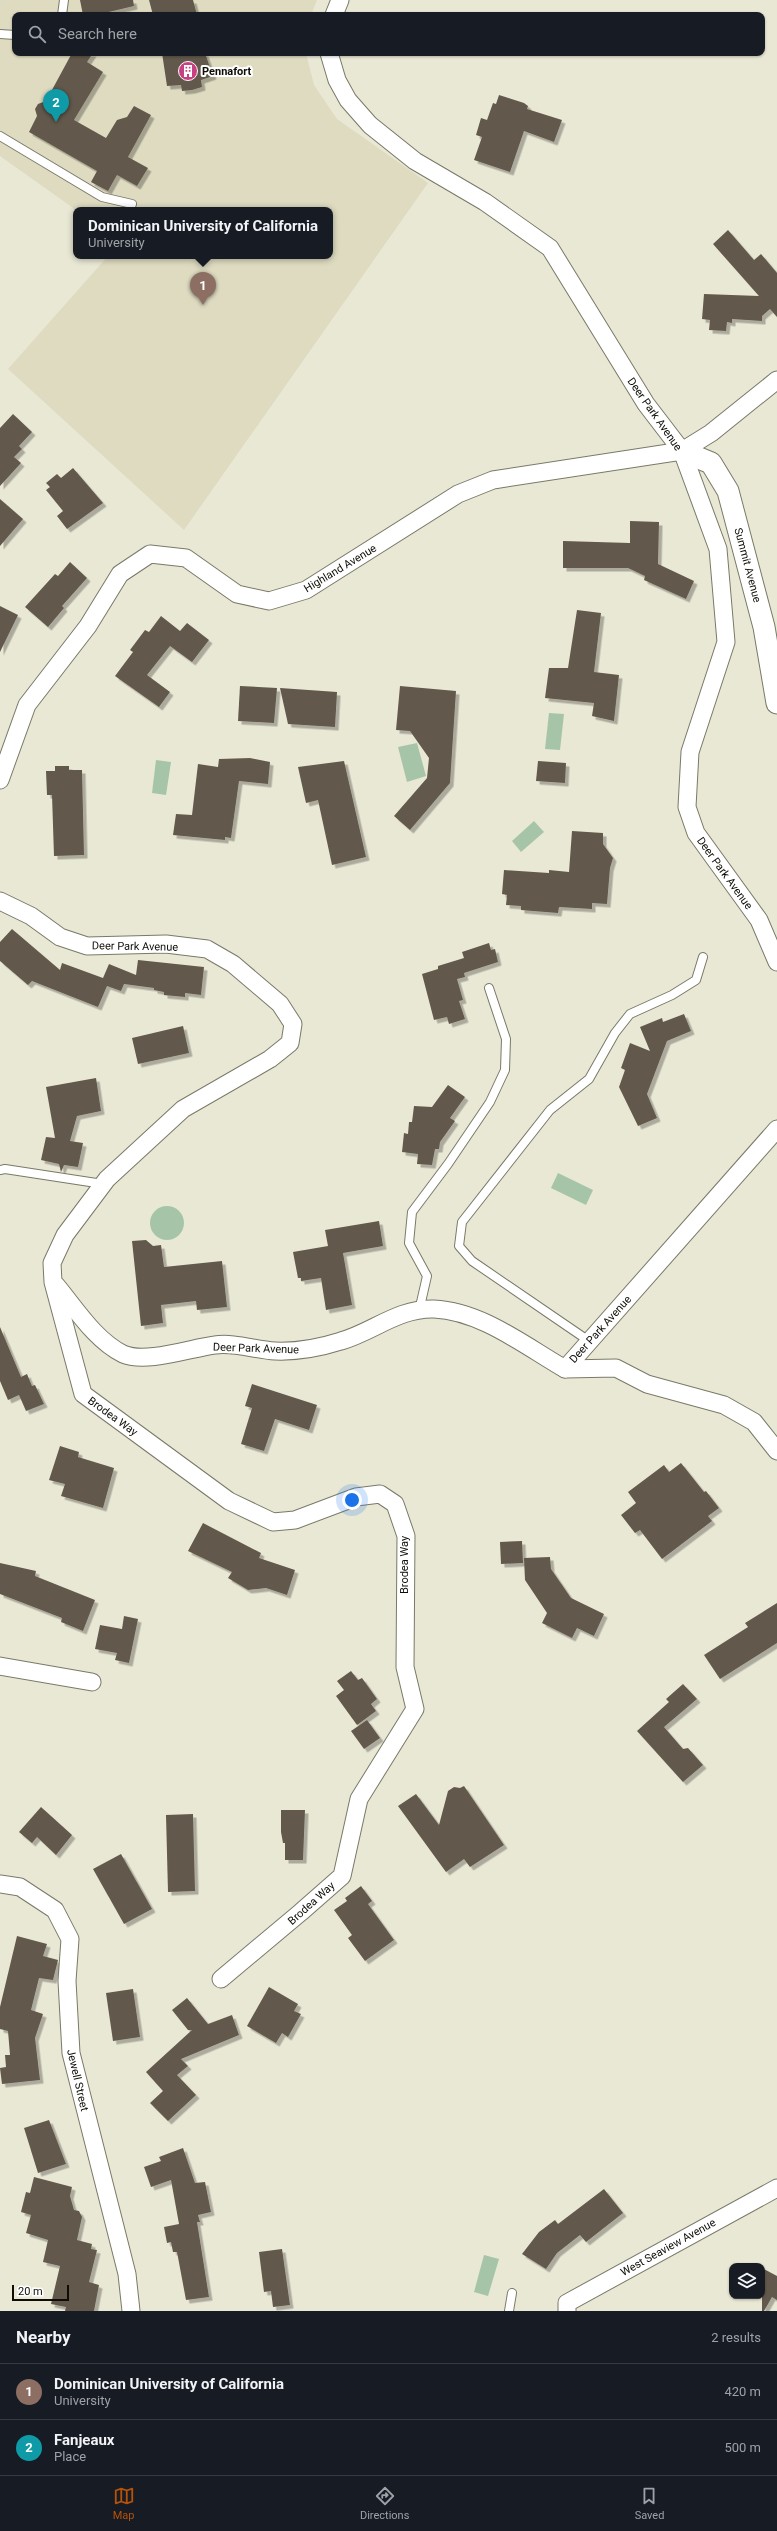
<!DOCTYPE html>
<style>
body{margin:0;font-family:Roboto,sans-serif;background:#242831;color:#f1f3f6}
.controls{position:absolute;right:12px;bottom:12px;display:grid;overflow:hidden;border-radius:8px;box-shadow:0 1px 3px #0004}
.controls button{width:36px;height:36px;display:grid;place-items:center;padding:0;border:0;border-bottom:1px solid #363941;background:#171b24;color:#f1f3f6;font:20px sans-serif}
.scale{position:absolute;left:12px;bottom:10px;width:57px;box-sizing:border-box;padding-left:4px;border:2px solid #0e0d07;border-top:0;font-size:11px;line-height:14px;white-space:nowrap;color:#0e0d07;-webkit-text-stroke:3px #fff;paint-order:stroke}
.you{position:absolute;left:352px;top:1500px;width:14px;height:14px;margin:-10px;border:3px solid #fff;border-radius:50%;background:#1a73e8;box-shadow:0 0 0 6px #1a73e833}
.badge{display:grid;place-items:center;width:26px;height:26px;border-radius:50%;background:#b45309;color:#fff;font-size:13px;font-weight:700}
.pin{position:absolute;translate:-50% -33px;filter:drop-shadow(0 1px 2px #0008)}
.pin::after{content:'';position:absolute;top:21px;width:14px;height:12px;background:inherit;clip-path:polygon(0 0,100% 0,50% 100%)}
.popup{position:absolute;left:73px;top:207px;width:260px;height:52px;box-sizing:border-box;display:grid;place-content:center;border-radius:8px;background:#171b24;filter:drop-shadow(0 1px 3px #0005);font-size:13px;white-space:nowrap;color:#9ea1a6}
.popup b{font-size:15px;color:#f1f3f6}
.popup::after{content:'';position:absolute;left:50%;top:100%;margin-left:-8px;border:8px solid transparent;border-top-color:#171b24}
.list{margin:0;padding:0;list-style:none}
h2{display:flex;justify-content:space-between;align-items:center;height:52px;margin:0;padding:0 16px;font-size:17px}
h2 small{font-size:13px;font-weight:400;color:#9ea1a6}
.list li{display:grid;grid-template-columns:26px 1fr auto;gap:12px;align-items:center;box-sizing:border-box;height:56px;padding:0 16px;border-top:1px solid #363941}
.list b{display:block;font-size:15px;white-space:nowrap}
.list p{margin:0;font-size:13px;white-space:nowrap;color:#9ea1a6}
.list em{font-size:13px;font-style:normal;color:#9ea1a6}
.icon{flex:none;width:22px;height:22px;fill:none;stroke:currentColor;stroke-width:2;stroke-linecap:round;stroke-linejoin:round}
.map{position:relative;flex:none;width:777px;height:2311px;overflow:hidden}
.search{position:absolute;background:#171b24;box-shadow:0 1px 3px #0004;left:12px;right:12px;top:12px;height:44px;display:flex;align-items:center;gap:10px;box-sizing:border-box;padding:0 14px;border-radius:8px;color:#9ea1a6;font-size:15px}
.sheet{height:164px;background:#171b24}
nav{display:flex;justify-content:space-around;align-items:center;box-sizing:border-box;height:56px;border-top:1px solid #363941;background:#171b24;font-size:11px;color:#9ea1a6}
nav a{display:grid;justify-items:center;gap:2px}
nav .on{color:#b45309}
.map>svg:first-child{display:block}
</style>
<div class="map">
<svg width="777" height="2311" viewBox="0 0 777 2311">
<defs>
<filter id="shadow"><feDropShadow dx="3.5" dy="3.5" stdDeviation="0" flood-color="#0004"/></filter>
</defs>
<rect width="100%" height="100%" fill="#e9e8d5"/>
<path fill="#dedbc1" d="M 0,0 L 317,0 L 311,15 L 15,15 L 15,53 L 306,53 L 314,85 L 337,119 L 428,183 L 184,530 L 8,369 L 108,256 L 330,256 L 330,210 L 76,210 L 0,156 Z"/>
<g fill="#a6c5a8">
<path d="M 549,713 L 564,714 L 560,750 L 545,749 Z"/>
<path d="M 417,743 L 426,776 L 407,782 L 398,747 Z"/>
<path d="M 156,760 L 171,762 L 166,795 L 152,793 Z"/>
<path d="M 534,821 L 544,832 L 521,852 L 512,841 Z"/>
<path d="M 558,1173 L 593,1190 L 586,1205 L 551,1188 Z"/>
<circle cx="167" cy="1223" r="17"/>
<path d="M 484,2255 L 499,2259 L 488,2296 L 474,2292 Z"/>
</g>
<g fill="#62594b" filter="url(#shadow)">
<path d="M 80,0 L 133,0 L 134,6 L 96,15 L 83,15 Z"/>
<path d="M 149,0 L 193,0 L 197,15 L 153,15 Z"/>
<path d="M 72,53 L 93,53 L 87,62 L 103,72 L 74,120 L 106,138 L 117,120 L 127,117 L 134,106 L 151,115 L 128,157 L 148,168 L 137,186 L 117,175 L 108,191 L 91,182 L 97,171 L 29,132 L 37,116 L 35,109 L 38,104 L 46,101 Z"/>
<path d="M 162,53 L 205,53 L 213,76 L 201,80 L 202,87 L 192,90 L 182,91 L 181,85 L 167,86 Z"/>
<path d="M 499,95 L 524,103 L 528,106 L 527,109 L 562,120 L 554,142 L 524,131 L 510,172 L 474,160 L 482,137 L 476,135 L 481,118 L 487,120 L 493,103 L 496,104 Z"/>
<path d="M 728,230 L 754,260 L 761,254 L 777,273 L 777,317 L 770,309 L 762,316 L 762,321 L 732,319 L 732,323 L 727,322 L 726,331 L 709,330 L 710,320 L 702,319 L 704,294 L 759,296 L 713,244 Z"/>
<path d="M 13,414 L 32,432 L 19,446 L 22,449 L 14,457 L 21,463 L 0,486 L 0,428 Z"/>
<path d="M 73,468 L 103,503 L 67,529 L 57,516 L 63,511 L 46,490 L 50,487 L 46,483 L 57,474 L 61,478 Z"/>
<path d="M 0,499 L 23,519 L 0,546 Z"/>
<path d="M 630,521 L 659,522 L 658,564 L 694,581 L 686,599 L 644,580 L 645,576 L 628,568 L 563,568 L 563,541 L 630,543 Z"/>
<path d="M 70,562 L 87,578 L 62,606 L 64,608 L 48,627 L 25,607 L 55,574 L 58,576 Z"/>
<path d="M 0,606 L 18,615 L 0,652 Z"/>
<path d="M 577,610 L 601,613 L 594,672 L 619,675 L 614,721 L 592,716 L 594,703 L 545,698 L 549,668 L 568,668 Z"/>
<path d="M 161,616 L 180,631 L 187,623 L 209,640 L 192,662 L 170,646 L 147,675 L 170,692 L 159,707 L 115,676 L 133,652 L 130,650 L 145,630 L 149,632 Z"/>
<path d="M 240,686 L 277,688 L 274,723 L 238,721 Z"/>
<path d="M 400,686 L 456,691 L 450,783 L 410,830 L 394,816 L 427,778 L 429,758 L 410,731 L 396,730 Z"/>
<path d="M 280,688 L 337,692 L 335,727 L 288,724 Z"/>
<path d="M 250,758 L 270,762 L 268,784 L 239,781 L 231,838 L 225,837 L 225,840 L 173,835 L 176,814 L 192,815 L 198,764 L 218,767 L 219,759 Z"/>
<path d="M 344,761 L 366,857 L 332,865 L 318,800 L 306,803 L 298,767 Z"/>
<path d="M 538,761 L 566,763 L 565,783 L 536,781 Z"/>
<path d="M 55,766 L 69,766 L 69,770 L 82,770 L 84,855 L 54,856 L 52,795 L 47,795 L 46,771 L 55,771 Z"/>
<path d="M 572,831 L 603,833 L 603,844 L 613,858 L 610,868 L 607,904 L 592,903 L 592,909 L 559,907 L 558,913 L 521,910 L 521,906 L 506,905 L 507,895 L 502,894 L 504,870 L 549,873 L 549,870 L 569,872 Z"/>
<path d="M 12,929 L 60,970 L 62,963 L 103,978 L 109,964 L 136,975 L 138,960 L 204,967 L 201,995 L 185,993 L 185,997 L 164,995 L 164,992 L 154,990 L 154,988 L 124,984 L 121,991 L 107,986 L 98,1007 L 32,981 L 28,985 L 0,961 L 0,942 Z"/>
<path d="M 489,943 L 491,950 L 495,949 L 498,962 L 464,973 L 465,977 L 457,979 L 463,1000 L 459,1001 L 465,1019 L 449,1024 L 447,1017 L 434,1020 L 422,974 L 438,969 L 438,966 L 464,958 L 462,952 Z"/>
<path d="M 684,1014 L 691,1031 L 667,1041 L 647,1094 L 657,1118 L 638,1126 L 619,1087 L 625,1070 L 621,1068 L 630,1043 L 650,1051 L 640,1027 L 662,1018 L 663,1022 Z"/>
<path d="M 183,1026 L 189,1053 L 138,1064 L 132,1038 Z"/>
<path d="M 96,1078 L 101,1111 L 77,1116 L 70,1141 L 83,1143 L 78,1167 L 64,1165 L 61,1172 L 59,1164 L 41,1160 L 46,1137 L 55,1138 L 46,1087 Z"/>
<path d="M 448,1085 L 465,1097 L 450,1118 L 455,1121 L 440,1142 L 439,1149 L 435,1149 L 432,1165 L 417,1164 L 418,1154 L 402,1152 L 404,1133 L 408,1134 L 409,1122 L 412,1122 L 414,1106 L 432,1107 Z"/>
<path d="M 379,1221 L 383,1246 L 343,1253 L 352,1305 L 326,1310 L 321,1278 L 301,1281 L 301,1278 L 298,1278 L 293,1252 L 328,1246 L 325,1230 Z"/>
<path d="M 146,1240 L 153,1246 L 161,1245 L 164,1267 L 222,1261 L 227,1307 L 197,1310 L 196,1301 L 161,1305 L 163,1323 L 141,1326 L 132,1241 Z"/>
<path d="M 0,1327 L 21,1377 L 27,1374 L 32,1386 L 35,1385 L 44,1404 L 26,1411 L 19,1395 L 8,1400 L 0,1381 Z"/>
<path d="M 252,1384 L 317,1405 L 309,1430 L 275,1419 L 264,1451 L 241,1444 L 252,1408 L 245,1406 Z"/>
<path d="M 60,1446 L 79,1452 L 78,1457 L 114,1468 L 103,1508 L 61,1496 L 65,1484 L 49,1480 Z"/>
<path d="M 681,1463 L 704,1492 L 706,1491 L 719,1508 L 708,1516 L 712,1521 L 662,1559 L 640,1530 L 635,1533 L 621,1515 L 636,1503 L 628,1492 L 664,1465 L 669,1472 Z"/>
<path d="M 203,1523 L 261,1553 L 259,1558 L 295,1570 L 287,1595 L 266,1588 L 248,1590 L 228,1578 L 232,1572 L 188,1551 Z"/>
<path d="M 522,1541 L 523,1563 L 501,1564 L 500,1542 Z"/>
<path d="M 550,1557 L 551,1569 L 571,1598 L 604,1614 L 594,1636 L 577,1628 L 572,1638 L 542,1623 L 547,1613 L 525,1580 L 524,1558 Z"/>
<path d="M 0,1563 L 36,1571 L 35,1576 L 95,1600 L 83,1631 L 61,1622 L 62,1618 L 0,1594 Z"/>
<path d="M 777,1603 L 777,1643 L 720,1679 L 704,1655 L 748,1627 L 745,1623 Z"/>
<path d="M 124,1616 L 138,1619 L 129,1663 L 115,1660 L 117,1653 L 95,1649 L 100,1625 L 122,1629 Z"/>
<path d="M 351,1671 L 358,1680 L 362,1678 L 377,1699 L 371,1704 L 376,1711 L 357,1725 L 336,1696 L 344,1690 L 337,1681 Z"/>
<path d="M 683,1684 L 697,1699 L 664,1727 L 683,1749 L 688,1748 L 703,1765 L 683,1782 L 637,1731 L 669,1702 L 666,1699 Z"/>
<path d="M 367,1720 L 380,1738 L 364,1749 L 351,1731 Z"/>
<path d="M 464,1786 L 504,1845 L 470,1867 L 464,1859 L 446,1872 L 398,1806 L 416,1794 L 439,1825 L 448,1791 L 454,1787 L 460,1788 Z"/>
<path d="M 41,1807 L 72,1835 L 56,1855 L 37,1837 L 32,1843 L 19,1832 Z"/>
<path d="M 281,1810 L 305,1810 L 303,1860 L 285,1860 L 285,1843 L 283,1843 L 281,1832 Z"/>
<path d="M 193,1814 L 195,1891 L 168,1892 L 166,1815 Z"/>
<path d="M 121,1854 L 152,1909 L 124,1924 L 93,1869 Z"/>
<path d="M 361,1886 L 372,1901 L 368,1904 L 394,1940 L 365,1961 L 348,1938 L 352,1935 L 334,1910 L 347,1901 L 345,1898 Z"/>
<path d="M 17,1936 L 47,1944 L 43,1956 L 58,1960 L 53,1980 L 39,1978 L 31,2010 L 43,2014 L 35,2038 L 40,2080 L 2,2084 L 0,2068 L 6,2067 L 5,2055 L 10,2055 L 8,2031 L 0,2029 L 0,2007 Z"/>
<path d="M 269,1987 L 298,2004 L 294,2011 L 301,2014 L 288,2037 L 282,2033 L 276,2043 L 247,2026 Z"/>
<path d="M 133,1989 L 140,2037 L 113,2041 L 106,1993 Z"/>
<path d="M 187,1998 L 208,2024 L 232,2015 L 239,2035 L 181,2059 L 188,2066 L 177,2075 L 196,2095 L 168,2121 L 150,2103 L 163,2091 L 146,2072 L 192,2030 L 188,2030 L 172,2010 Z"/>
<path d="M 49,2120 L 66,2164 L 38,2173 L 24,2128 Z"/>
<path d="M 183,2148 L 195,2183 L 205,2182 L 211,2212 L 198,2215 L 200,2222 L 197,2222 L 209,2297 L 186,2300 L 177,2252 L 173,2252 L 171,2242 L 167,2243 L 164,2227 L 179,2224 L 171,2180 L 151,2187 L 144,2167 L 161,2161 L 159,2157 Z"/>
<path d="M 34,2177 L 72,2187 L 70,2196 L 74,2210 L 79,2211 L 82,2217 L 77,2240 L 92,2244 L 91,2249 L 97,2250 L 89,2282 L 99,2285 L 94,2311 L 65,2311 L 66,2307 L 51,2304 L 60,2266 L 43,2262 L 48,2240 L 26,2233 L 31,2215 L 21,2212 L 26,2192 L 30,2193 Z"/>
<path d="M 604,2189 L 623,2213 L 586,2242 L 580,2235 L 557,2253 L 546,2269 L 522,2254 L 539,2232 L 555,2220 L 558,2224 Z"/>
<path d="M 282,2249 L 290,2305 L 273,2307 L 271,2291 L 264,2292 L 259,2252 Z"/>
<path d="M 762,2268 L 777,2276 L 777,2300 L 772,2297 L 764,2311 L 762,2311 Z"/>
</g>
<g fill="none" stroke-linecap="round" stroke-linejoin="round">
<defs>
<g id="service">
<path d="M 62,15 L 64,0"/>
<path d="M 0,34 L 15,35"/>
<path d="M 0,136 L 102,197 L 132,204"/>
<path d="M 0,1170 L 5,1169 L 103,1184"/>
<path d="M 419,1311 L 427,1276 L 409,1243 L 412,1212 L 448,1164 L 490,1102 L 505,1070 L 506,1039 L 489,988"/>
<path d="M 589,1341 L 472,1261 L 459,1246 L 462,1222 L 550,1110 L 589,1079 L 615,1033 L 630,1014 L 672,995 L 696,980 L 703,957"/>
<path d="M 509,2311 L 512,2293"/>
</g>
<g id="minor">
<path d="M 334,15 L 340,0"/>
<path d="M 329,53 L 337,80 L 348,100 L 370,125 L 415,161 L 485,202 L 550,248 L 646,404 L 682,451 L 718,549 L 726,642 L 690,752 L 687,807 L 696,833 L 759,920 L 777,962"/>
<path d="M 0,780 L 27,705 L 88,626 L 120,574 L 150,554 L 186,558 L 237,594 L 269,601 L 306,590 L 458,494 L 493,480 L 682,451 L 711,433 L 777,380"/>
<path d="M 0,901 L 31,916 L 60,937 L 87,946 L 166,944 L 207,949 L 233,964 L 280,1004 L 293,1024 L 290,1043 L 270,1059 L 183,1109 L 107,1179 L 65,1235 L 52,1263 L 53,1282 L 83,1394 L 229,1501 L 273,1522 L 295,1520 L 356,1497 L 380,1494 L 395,1504 L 406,1536 L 405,1667 L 415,1709 L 359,1799 L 342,1876 L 301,1912 L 221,1979"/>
<path d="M 56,1285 C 76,1309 95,1340 123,1354 C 146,1364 191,1348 215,1345 C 234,1342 256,1350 275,1351 C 299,1352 319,1348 341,1341 C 373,1332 398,1308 434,1309 C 481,1311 525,1346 565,1369 L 777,1129"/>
<path d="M 565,1369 L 616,1368 L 647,1384 L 724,1405 L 754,1422 L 777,1451"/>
<path d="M 0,1666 L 92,1682"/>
<path d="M 0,1884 L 20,1887 L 55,1910 L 70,1939 L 67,1981 L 71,2053 L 127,2274 L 131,2311"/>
<path d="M 567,2311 L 567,2303 L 777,2188"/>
</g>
<path id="tertiary" d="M 682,451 L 711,463 L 728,491 L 764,627 L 777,703"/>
</defs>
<use href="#service" stroke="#7a7968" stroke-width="10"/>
<use href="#minor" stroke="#7a7968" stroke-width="19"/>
<use href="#tertiary" stroke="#7a7968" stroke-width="23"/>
<use href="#service" stroke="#fff" stroke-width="8"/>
<use href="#minor" stroke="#fff" stroke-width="17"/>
<use href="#tertiary" stroke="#fff" stroke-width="21"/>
</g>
<defs>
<symbol id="building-disc" viewBox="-11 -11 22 22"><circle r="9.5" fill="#c64082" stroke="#fff"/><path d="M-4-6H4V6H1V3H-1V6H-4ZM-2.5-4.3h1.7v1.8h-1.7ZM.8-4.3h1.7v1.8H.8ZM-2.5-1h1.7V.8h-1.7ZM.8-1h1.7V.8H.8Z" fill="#fff"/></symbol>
</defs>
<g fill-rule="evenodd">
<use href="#building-disc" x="177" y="60" width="22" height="22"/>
</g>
<g text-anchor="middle" stroke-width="4" stroke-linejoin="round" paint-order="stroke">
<g font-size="11" font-weight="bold" fill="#0e0d07" stroke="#fff" text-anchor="start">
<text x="202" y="75">Pennafort</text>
</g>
<g font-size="11" fill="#0e0d07" stroke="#fff">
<text transform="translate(655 414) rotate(55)" y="4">Deer Park Avenue</text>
<text transform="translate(748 565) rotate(75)" y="4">Summit Avenue</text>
<text transform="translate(340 568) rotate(-31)" y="4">Highland Avenue</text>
<text transform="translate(725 873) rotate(54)" y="4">Deer Park Avenue</text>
<text transform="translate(135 946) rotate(1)" y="4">Deer Park Avenue</text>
<text transform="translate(600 1329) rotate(-48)" y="4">Deer Park Avenue</text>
<text transform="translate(256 1348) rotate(2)" y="4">Deer Park Avenue</text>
<text transform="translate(113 1416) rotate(36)" y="4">Brodea Way</text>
<text transform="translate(404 1565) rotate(-90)" y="4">Brodea Way</text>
<text transform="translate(311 1903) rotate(-42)" y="4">Brodea Way</text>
<text transform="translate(78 2080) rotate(77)" y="4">Jewell Street</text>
<text transform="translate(668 2247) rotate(-29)" y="4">West Seaview Avenue</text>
</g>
</g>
</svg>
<div class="controls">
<button><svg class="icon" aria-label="layers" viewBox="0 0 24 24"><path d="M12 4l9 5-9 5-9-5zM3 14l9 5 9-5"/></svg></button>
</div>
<div class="scale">20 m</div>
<div class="you"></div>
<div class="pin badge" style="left:203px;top:305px;background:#8d6e63">1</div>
<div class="popup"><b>Dominican University of California</b>University</div>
<div class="pin badge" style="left:56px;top:122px;background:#0f9aa8">2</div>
<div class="search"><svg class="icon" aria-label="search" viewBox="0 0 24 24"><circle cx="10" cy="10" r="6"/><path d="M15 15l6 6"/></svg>Search here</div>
</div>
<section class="sheet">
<h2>Nearby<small>2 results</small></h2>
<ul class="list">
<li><span class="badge" style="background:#8d6e63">1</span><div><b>Dominican University of California</b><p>University</p></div><em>420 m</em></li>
<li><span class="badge" style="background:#0f9aa8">2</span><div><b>Fanjeaux</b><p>Place</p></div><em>500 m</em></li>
</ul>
</section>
<nav>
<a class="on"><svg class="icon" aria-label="map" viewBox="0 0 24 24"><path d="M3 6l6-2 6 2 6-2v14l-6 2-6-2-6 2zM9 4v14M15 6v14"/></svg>Map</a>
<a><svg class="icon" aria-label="directions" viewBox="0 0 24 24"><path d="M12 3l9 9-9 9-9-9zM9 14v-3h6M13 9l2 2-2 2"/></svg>Directions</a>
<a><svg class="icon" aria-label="saved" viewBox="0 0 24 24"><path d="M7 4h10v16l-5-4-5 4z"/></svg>Saved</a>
</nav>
